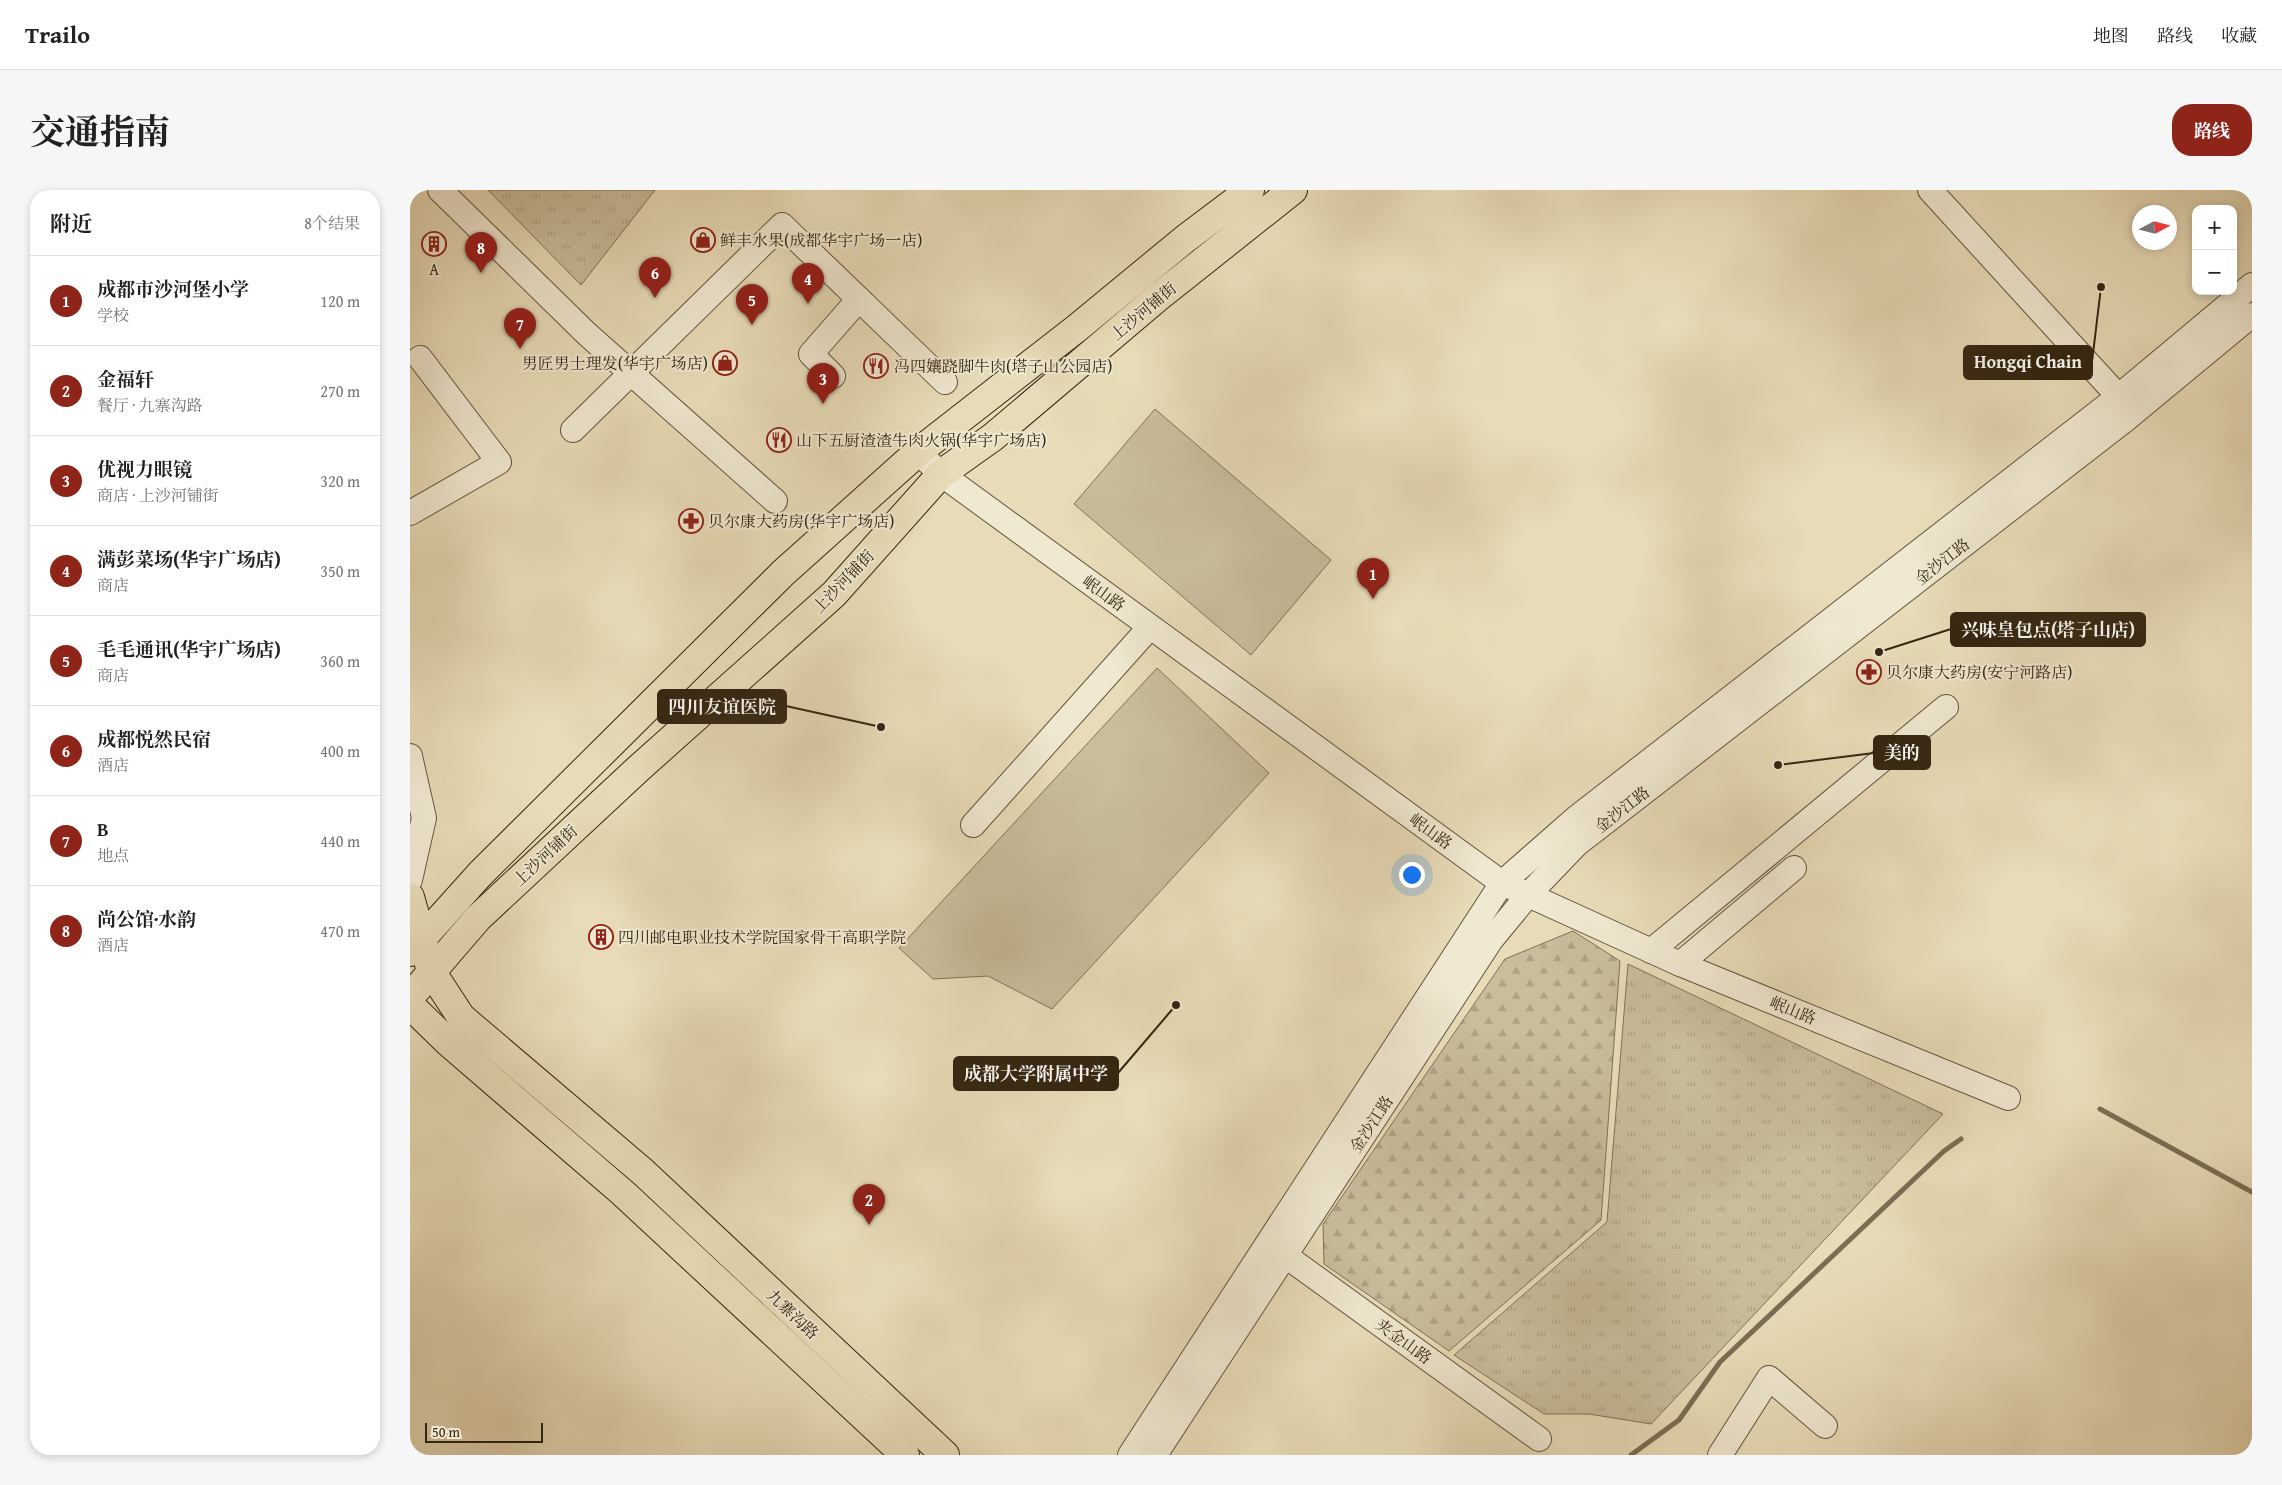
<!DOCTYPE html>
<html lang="zh">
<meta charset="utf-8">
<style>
body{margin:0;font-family:"Gentium Book Plus","Noto Serif SC",serif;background:#f6f6f6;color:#222}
.controls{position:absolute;right:15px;top:15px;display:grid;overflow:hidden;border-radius:10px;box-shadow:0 2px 8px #0003}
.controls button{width:45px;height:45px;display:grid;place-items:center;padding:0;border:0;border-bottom:1px solid #e0e0e0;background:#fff;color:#222;font:25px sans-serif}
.compass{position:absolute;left:1722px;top:15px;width:45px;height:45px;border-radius:50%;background:#fff;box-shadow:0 2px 8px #0003;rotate:83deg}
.scale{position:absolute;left:15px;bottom:12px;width:118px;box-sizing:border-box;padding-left:5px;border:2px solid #342612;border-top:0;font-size:14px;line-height:18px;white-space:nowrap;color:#342612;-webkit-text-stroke:4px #f0e8d1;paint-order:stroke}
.you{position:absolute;left:1001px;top:684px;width:18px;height:18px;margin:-12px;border:4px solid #fff;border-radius:50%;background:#1a73e8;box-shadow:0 0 0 8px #1a73e833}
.badge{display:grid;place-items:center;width:32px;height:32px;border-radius:50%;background:#8f2418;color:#fff;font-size:16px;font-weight:700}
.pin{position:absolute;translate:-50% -41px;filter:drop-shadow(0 1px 2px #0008)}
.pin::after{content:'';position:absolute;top:26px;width:18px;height:15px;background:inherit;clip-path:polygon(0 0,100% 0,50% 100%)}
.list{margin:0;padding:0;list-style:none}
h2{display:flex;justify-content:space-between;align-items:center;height:65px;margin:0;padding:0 20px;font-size:21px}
h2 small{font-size:16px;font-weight:400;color:#767676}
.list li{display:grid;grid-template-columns:32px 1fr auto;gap:15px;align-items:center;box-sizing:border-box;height:90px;padding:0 20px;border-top:1px solid #e0e0e0}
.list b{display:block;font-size:19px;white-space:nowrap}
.list p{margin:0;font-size:16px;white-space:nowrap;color:#767676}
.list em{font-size:16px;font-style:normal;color:#767676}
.map{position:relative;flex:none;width:1842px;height:1265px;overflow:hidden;border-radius:20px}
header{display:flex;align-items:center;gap:30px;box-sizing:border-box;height:70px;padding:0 25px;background:#fff;border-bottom:1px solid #e0e0e0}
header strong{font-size:24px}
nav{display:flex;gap:28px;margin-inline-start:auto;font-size:18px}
.intro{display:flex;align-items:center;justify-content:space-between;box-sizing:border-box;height:120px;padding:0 30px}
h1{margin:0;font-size:35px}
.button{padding:12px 22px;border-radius:20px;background:#8f2418;color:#fff;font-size:18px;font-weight:700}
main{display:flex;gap:30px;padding:0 30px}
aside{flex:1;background:#fff;border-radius:20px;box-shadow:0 2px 8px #0003}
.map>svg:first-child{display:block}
</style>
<header>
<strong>Trailo</strong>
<nav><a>地图</a><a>路线</a><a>收藏</a></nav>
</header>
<div class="intro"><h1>交通指南</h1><a class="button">路线</a></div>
<main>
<aside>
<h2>附近<small>8个结果</small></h2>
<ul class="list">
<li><span class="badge">1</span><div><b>成都市沙河堡小学</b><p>学校</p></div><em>120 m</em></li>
<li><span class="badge">2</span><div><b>金福轩</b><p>餐厅 · 九寨沟路</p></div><em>270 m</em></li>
<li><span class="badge">3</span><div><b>优视力眼镜</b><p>商店 · 上沙河铺街</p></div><em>320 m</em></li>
<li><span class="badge">4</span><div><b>满彭菜场(华宇广场店)</b><p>商店</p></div><em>350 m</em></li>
<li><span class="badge">5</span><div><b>毛毛通讯(华宇广场店)</b><p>商店</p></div><em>360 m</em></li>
<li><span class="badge">6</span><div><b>成都悦然民宿</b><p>酒店</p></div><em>400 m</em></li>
<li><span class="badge">7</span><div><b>B</b><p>地点</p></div><em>440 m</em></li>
<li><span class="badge">8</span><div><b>尚公馆·水韵</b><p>酒店</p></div><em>470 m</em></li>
</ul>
</aside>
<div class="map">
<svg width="1842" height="1265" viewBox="0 0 1842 1265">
<defs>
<pattern id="forest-firs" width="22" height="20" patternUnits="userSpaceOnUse" patternTransform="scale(1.25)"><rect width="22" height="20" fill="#c9bd9c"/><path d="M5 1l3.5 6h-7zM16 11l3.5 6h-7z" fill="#ada285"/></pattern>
<pattern id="park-tufts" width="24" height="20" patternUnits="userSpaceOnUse" patternTransform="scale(1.25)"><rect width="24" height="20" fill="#c9bd9c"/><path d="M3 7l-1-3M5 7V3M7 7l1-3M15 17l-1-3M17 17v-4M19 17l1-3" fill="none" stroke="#ada285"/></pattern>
</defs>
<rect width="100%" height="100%" fill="#e8dcb8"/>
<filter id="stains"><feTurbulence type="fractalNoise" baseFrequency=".004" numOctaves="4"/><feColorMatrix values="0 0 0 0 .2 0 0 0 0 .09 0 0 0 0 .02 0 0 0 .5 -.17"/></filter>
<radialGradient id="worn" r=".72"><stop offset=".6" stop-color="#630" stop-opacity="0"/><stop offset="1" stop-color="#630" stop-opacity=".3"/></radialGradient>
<path fill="url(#forest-firs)" stroke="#7e7257" d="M 1163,741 L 1210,771 L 1191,1030 L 1039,1161 L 914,1074 L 913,1034 L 1095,769 Z"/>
<g fill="url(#park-tufts)" stroke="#7e7257">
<path d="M 78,0 L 245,0 L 171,95 Z"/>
<path d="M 1218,774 L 1533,924 L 1241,1234 L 1179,1224 L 1134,1224 L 1044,1165 L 1197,1032 Z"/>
</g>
<g fill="#c9bd9c" stroke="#7e7257">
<path d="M 745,219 L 921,370 L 841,465 L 664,314 Z"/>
<path d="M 747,478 L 859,583 L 642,819 L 578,786 L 523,789 L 489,758 Z"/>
</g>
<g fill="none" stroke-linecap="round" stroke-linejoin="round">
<g stroke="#7b6e54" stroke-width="5">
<path d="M 1690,919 L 1842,1002"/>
<path d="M 1221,1265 L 1269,1230 L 1310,1172 L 1534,961 L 1551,949"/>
</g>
<defs>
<g id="minor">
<path d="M 30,0 L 177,144 L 365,311"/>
<path d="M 1520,0 L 1719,218"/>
<path d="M 423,186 L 401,164 L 449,109"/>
<path d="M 163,240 L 372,35 L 535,192"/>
<path d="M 508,262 L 531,284 L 1092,693 L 1270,774 L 1598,908"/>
<path d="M 0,323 L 89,272 L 10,168"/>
<path d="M 0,566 L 14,628 L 0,690"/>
<path d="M 563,635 L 740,437"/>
<path d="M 1241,761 L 1536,517"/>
<path d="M 1270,774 L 1384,678"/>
<path d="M 862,1056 L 1129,1249"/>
<path d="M 720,1265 L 1092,693 L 1166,628 L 1708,207 L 1842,95"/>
<path d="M 745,1265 L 1081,750 L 1118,705 L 1167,654 L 1715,230 L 1842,125"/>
<path d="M 1310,1265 L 1359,1188 L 1415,1236"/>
</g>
<g id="major">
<path d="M 0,707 L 21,781 L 51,827 L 233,982 L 535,1265"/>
<path d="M 0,762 L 70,684 L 373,383 L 508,262 L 667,138 L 775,49 L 840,0"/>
<path d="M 0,807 L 68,728 L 228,579 L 424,404 L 531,284 L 583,247 L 747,108 L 883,0"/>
<path d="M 0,815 L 39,853 L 213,1003 L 495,1265"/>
</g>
</defs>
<use href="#minor" stroke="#61543c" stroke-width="26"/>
<use href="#major" stroke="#342612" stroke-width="30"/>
<use href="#minor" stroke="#f0e8d1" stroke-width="24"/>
<use href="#major" stroke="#e8dcb8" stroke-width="28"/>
</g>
<defs>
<symbol id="shop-ring" viewBox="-11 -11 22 22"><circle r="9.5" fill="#f0e8d1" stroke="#8f2418" stroke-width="1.5"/><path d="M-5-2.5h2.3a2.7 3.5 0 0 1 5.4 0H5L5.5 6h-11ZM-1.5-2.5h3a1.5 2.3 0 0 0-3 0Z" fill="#8f2418"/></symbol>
<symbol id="building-ring" viewBox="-11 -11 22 22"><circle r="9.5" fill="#f0e8d1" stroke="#8f2418" stroke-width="1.5"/><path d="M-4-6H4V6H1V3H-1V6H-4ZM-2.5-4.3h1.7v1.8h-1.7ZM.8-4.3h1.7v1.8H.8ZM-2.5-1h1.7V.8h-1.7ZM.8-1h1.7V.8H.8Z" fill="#8f2418"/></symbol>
<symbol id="restaurant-ring" viewBox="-11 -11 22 22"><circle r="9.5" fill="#f0e8d1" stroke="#8f2418" stroke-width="1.5"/><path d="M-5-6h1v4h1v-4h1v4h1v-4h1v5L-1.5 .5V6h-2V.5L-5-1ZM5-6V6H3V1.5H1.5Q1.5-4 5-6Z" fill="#8f2418"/></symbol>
<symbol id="pharmacy-ring" viewBox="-11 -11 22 22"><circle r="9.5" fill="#f0e8d1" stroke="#8f2418" stroke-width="1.5"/><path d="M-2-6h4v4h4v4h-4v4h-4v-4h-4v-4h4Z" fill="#8f2418"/></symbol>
</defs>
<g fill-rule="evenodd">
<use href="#shop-ring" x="279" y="36" width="28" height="28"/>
<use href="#building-ring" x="10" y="40" width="28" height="28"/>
<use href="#shop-ring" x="301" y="159" width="28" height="28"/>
<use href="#restaurant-ring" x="452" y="162" width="28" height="28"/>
<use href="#restaurant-ring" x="355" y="236" width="28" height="28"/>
<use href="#pharmacy-ring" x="267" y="317" width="28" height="28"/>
<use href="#pharmacy-ring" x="1445" y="468" width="28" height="28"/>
<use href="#building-ring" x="177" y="733" width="28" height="28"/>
</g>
<g text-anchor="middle" stroke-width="4" stroke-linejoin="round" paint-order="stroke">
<g font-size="16" fill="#342612" stroke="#f0e8d1" text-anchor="start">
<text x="310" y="56">鲜丰水果(成都华宇广场一店)</text>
<text x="24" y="85" text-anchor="middle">A</text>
<text x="298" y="179" text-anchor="end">男匠男士理发(华宇广场店)</text>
<text x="484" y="182">冯四孃跷脚牛肉(塔子山公园店)</text>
<text x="386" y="256">山下五厨渣渣牛肉火锅(华宇广场店)</text>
<text x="298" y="337">贝尔康大药房(华宇广场店)</text>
<text x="1476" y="488">贝尔康大药房(安宁河路店)</text>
<text x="208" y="753">四川邮电职业技术学院国家骨干高职学院</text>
</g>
<g font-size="16" fill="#342612" stroke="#f0e8d1">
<text transform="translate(733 121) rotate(-40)" y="6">上沙河铺街</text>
<text transform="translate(1532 371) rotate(-38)" y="6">金沙江路</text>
<text transform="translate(433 391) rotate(-46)" y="6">上沙河铺街</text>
<text transform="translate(694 403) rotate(36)" y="6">岷山路</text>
<text transform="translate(1212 619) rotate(-38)" y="6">金沙江路</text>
<text transform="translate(1021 641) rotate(36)" y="6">岷山路</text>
<text transform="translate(135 665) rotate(-43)" y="6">上沙河铺街</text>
<text transform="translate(1383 820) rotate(22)" y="6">岷山路</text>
<text transform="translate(961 934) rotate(-57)" y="6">金沙江路</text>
<text transform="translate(383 1124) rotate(43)" y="6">九寨沟路</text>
<text transform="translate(994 1151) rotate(36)" y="6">夹金山路</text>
</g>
</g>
<path fill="none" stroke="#342612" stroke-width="2" d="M1691 97L1682 172M1469 462L1541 439M471 537L376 516M1368 575L1464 563M766 815L708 883"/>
<g fill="#342612" stroke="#f0e8d1" stroke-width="2">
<circle cx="1691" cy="97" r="5"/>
<circle cx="1469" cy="462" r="5"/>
<circle cx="471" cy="537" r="5"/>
<circle cx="1368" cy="575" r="5"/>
<circle cx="766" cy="815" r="5"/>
</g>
<g fill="#342612" stroke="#342612" stroke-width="2">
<rect x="1554" y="156" width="128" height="33" rx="5"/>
<rect x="1541" y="423" width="194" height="33" rx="5"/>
<rect x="248" y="500" width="128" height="33" rx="5"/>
<rect x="1464" y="546" width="56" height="33" rx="5"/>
<rect x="544" y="867" width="164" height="33" rx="5"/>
</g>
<g font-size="18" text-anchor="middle" font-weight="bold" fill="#fff">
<text x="1618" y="178">Hongqi Chain</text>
<text x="1638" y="446">兴味皇包点(塔子山店)</text>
<text x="312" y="523">四川友谊医院</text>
<text x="1492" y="569">美的</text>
<text x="626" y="890">成都大学附属中学</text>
</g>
<rect width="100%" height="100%" filter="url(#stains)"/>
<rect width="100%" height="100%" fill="url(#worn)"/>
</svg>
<div class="controls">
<button>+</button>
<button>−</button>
</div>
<svg class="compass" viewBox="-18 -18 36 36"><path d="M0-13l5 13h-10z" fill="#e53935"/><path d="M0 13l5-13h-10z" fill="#767676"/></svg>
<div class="scale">50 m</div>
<div class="you"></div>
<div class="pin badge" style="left:963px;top:409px">1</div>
<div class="pin badge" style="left:459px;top:1035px">2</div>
<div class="pin badge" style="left:413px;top:214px">3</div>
<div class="pin badge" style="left:398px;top:114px">4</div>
<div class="pin badge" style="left:342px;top:135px">5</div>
<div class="pin badge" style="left:245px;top:108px">6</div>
<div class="pin badge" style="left:110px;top:159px">7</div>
<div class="pin badge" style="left:71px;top:83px">8</div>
</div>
</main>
